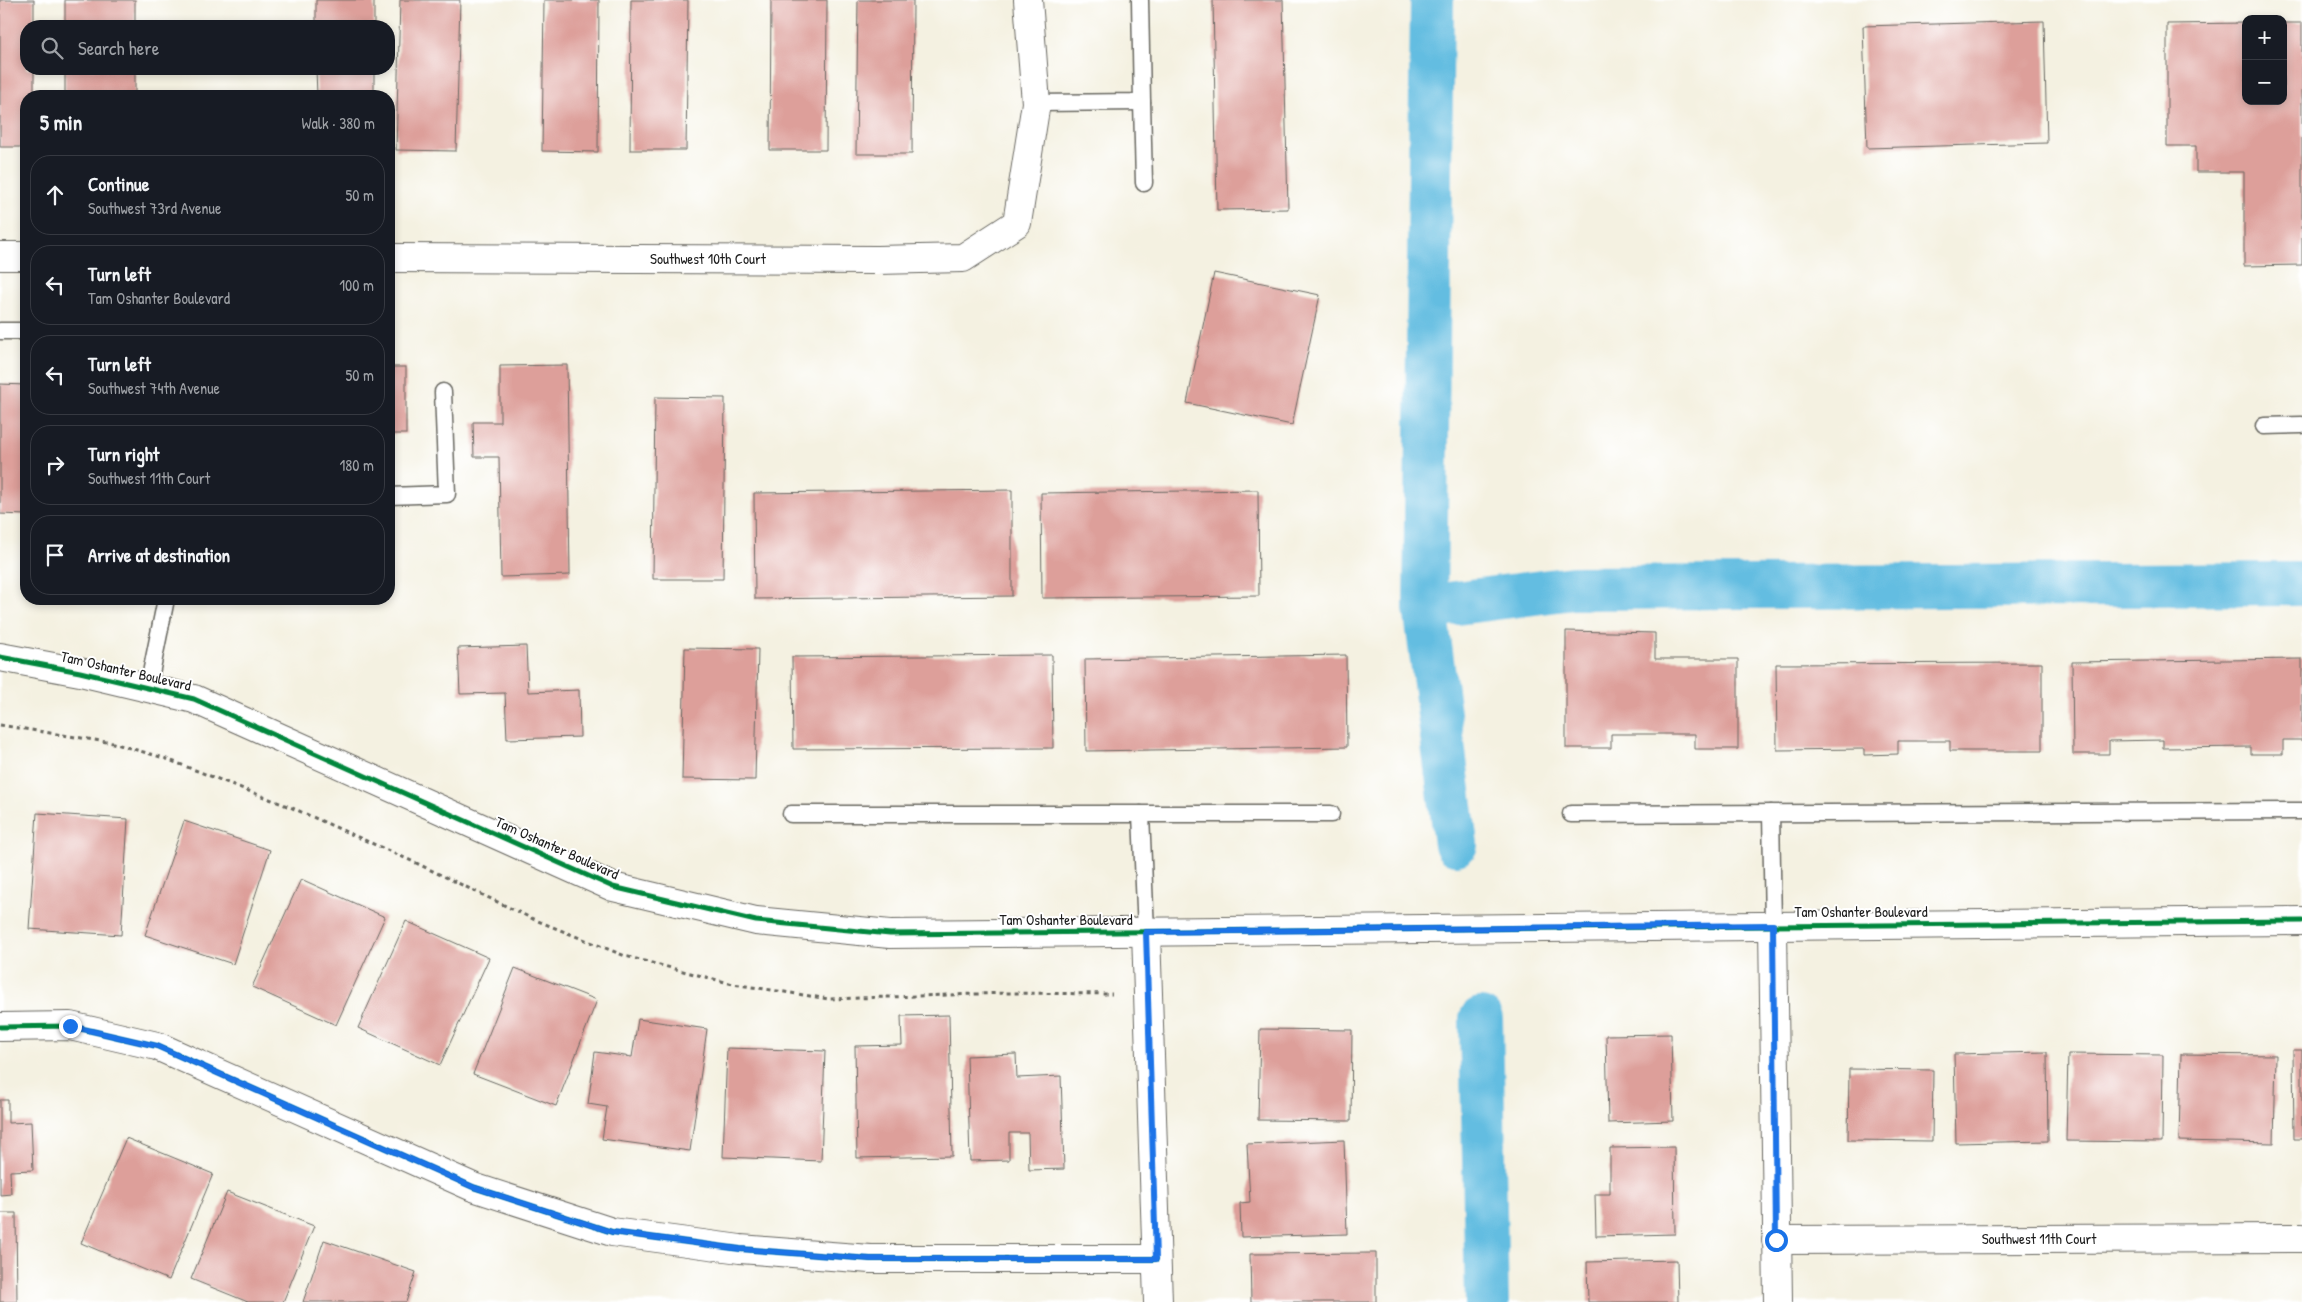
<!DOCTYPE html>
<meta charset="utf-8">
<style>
body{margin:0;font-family:"Patrick Hand",sans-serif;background:#20242c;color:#f1f3f6}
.controls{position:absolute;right:15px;top:15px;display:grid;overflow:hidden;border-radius:10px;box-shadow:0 2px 8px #0003}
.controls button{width:45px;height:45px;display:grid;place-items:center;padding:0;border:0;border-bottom:1px solid #363941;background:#171b24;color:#f1f3f6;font:25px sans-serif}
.stop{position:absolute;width:15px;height:15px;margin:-11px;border:4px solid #1a73e8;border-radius:50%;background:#fff}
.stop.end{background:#1a73e8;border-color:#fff;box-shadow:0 1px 5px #0008}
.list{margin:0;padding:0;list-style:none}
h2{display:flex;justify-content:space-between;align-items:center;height:65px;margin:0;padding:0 20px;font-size:21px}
h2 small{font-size:16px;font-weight:400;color:#9ea1a6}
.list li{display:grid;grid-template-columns:32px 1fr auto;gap:15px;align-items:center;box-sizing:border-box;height:80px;margin:0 10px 10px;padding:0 10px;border:1px solid #363941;border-radius:20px}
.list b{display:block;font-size:19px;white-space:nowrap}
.list p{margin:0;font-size:16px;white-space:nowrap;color:#9ea1a6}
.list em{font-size:16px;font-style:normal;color:#9ea1a6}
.icon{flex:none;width:28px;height:28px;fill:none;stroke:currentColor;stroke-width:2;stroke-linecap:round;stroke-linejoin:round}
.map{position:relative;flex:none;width:2302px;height:1302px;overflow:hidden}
.search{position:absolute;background:#171b24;box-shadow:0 2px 8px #0003;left:20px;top:20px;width:375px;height:55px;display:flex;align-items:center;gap:12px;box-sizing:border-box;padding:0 18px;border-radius:20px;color:#9ea1a6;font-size:19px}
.panel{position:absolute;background:#171b24;box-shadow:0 2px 8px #0003;left:20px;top:90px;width:375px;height:515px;border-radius:20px}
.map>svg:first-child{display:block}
</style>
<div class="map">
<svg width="2302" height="1302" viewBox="0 0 2302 1302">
<rect width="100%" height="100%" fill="#fff"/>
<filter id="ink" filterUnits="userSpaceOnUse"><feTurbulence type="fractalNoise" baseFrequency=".02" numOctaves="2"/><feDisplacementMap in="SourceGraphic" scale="10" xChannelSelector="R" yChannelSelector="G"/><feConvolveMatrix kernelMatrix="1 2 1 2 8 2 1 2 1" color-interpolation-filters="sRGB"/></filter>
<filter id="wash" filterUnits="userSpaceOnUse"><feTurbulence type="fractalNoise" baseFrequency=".0096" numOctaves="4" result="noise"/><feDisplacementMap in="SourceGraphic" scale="20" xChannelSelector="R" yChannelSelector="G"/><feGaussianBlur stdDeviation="1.12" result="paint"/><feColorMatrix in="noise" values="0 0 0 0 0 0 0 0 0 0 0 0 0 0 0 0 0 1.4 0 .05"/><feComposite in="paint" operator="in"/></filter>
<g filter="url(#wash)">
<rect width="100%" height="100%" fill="#f4f1e1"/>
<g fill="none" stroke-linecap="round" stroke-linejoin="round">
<g stroke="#64bde1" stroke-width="44">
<path d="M 1425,607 L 1432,0"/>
<path d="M 1456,844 L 1425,607 L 1573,588 L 2302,584"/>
<path d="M 1481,1019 L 1487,1302"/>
</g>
</g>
<g id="blocks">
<g fill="#dd9f9a">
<path d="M 0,0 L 34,0 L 34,26 L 26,26 L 26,69 L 34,69 L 34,96 L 26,96 L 26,147 L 0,147 Z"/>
<rect x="65" y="0" width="70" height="26"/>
<rect x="316" y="0" width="58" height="26"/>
<path d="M 400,0 L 460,0 L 456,151 L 396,150 Z"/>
<path d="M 544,0 L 599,0 L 598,152 L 542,151 Z"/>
<path d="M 631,0 L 688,0 L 686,150 L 630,150 Z"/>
<path d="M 771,0 L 827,0 L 826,150 L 770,150 Z"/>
<path d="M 858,0 L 913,0 L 912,154 L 856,154 Z"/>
<path d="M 1213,0 L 1283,0 L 1288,209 L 1217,210 Z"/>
<path d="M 2044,21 L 2047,143 L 1867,148 L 1863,26 Z"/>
<path d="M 2246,23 L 2246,101 L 2283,101 L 2283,23 L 2302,23 L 2302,265 L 2244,266 L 2244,172 L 2196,172 L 2196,146 L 2167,146 L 2167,24 Z"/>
<rect x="65" y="69" width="70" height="27"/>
<path d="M 316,69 L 374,69 L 374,96 L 317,96 Z"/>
<path d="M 1214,273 L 1320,295 L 1292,425 L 1187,403 Z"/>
<path d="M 567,365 L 570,575 L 501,577 L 499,457 L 474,457 L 473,422 L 500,422 L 500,366 Z"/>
<rect x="389" y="367" width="17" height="67"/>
<path d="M 0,384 L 26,385 L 26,515 L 0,514 Z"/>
<path d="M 655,397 L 725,398 L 723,579 L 653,579 Z"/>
<path d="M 1012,490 L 1012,596 L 755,599 L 754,493 Z"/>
<path d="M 1258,490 L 1259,596 L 1042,598 L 1041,493 Z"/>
<path d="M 1566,631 L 1655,633 L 1655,659 L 1738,659 L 1738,749 L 1695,749 L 1695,734 L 1611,734 L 1611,748 L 1566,748 Z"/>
<path d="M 526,646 L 528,692 L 579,690 L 580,737 L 507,739 L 505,693 L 460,694 L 458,648 Z"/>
<path d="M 685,648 L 758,649 L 755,780 L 682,779 Z"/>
<path d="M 1052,655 L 1053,748 L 793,749 L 792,657 Z"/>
<path d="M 1346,655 L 1347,747 L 1086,751 L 1085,659 Z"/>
<path d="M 2302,659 L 2302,740 L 2283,740 L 2283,754 L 2251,754 L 2251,747 L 2163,748 L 2163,740 L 2109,741 L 2109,754 L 2073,754 L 2072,662 Z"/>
<path d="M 2042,663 L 2042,751 L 1950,751 L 1950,741 L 1898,741 L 1898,754 L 1864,755 L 1864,749 L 1777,750 L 1776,664 Z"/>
<path d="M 37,813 L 128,819 L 121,935 L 29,929 Z"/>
<path d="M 184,821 L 270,850 L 233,964 L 145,935 Z"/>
<path d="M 301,879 L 385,917 L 336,1025 L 252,987 Z"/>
<path d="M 406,921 L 489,958 L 440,1065 L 358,1028 Z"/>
<path d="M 515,968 L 597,1000 L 556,1106 L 473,1074 Z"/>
<path d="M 949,1015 L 952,1156 L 857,1158 L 855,1046 L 902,1045 L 901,1016 Z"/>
<path d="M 638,1019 L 707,1029 L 690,1151 L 602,1139 L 607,1107 L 588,1104 L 595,1052 L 632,1057 Z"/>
<path d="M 1260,1029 L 1352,1030 L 1351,1121 L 1258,1120 Z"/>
<path d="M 1671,1034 L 1673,1121 L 1608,1123 L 1606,1035 Z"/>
<path d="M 727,1048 L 825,1051 L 821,1161 L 723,1157 Z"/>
<path d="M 2293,1050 L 2302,1050 L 2302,1139 L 2294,1139 Z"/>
<path d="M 2047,1052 L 2048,1141 L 1956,1143 L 1954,1054 Z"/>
<path d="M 1016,1054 L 1017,1078 L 1061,1076 L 1064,1169 L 1029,1170 L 1028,1133 L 1009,1133 L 1009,1160 L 970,1161 L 967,1056 Z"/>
<path d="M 2068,1054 L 2163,1055 L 2162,1142 L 2066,1141 Z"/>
<path d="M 2181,1054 L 2276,1055 L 2274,1143 L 2179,1141 Z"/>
<path d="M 1849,1069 L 1933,1070 L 1932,1141 L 1848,1140 Z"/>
<path d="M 0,1100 L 8,1100 L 8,1123 L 31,1122 L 33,1170 L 10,1171 L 11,1194 L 0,1195 Z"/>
<path d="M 126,1138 L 213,1174 L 169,1280 L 81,1243 Z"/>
<path d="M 1344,1140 L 1347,1234 L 1241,1237 L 1240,1203 L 1250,1202 L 1247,1144 Z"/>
<path d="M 1674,1147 L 1675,1234 L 1596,1236 L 1595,1194 L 1610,1194 L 1610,1148 Z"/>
<path d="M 227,1192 L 314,1226 L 283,1302 L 248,1302 L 191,1279 Z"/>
<path d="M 0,1213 L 16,1213 L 17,1302 L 0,1302 Z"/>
<path d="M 324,1240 L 416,1272 L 406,1302 L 303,1302 Z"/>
<path d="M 1376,1253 L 1376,1302 L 1251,1302 L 1250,1254 Z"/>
<path d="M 1677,1260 L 1678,1302 L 1588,1302 L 1587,1262 Z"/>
</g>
</g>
</g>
<g filter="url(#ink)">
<use href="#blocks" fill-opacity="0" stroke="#686761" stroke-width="1"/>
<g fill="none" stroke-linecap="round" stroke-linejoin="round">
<defs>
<g id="service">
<path d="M 1142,102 L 1144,183"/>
<path d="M 1036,103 L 1142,102 L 1140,0"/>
<path d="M 0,331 L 23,331"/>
<path d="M 2264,426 L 2302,425"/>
<path d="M 389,496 L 447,494 L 443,392"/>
<path d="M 148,688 L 166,599"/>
<path d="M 1771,813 L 1773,925"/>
<path d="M 791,814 L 1331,814"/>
<path d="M 1141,814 L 1146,932"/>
<path d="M 1571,814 L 2302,811"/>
</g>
<g id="minor">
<path d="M 0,256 L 26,256"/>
<path d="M 389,258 L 877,260 L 963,258 L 1017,223 L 1036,103 L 1028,0"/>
<path d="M 1773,925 L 1778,1302"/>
<path d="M 1146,932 L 1158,1302"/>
<path d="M 0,1027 L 70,1026 L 157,1046 L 473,1187 L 612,1232 L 740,1249 L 870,1259 L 1156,1259"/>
<path d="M 1776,1240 L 2302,1238"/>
</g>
<path id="tertiary" d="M 0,657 L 80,672 L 194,699 L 613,887 L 756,921 L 890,934 L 2302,921"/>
</defs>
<use href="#service" stroke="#686761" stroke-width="19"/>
<use href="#minor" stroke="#686761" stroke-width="30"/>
<use href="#tertiary" stroke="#686761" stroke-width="30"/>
<path stroke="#686761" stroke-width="3" stroke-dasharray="4 4" stroke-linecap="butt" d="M 0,725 L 113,743 L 164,758 L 290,807 L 414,862 L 533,919 L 625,956 L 733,984 L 829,999 L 1007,993 L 1112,994"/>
<use href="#service" stroke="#fff" stroke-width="16"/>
<use href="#minor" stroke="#fff" stroke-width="28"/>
<use href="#tertiary" stroke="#fff" stroke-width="28"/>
<defs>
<g id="cycleway">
<path d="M 0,657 L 80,672 L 194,699 L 613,887 L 756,921 L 890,934 L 2302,921"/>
<path d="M 0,1027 L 70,1026 L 157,1046 L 473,1187 L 612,1232 L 740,1249 L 870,1259 L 1156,1259"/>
</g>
</defs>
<use href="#cycleway" stroke="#fff" stroke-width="8"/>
<use href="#cycleway" stroke="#00873e" stroke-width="5"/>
</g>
</g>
<g fill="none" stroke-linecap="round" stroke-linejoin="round" filter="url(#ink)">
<path stroke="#1a73e8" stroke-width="6" d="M 70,1026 L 157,1046 L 473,1187 L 612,1232 L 740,1249 L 870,1259 L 1156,1259 L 1146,932 L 1773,925 L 1776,1240"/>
</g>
<g text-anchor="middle" stroke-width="4" stroke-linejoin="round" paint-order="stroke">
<g font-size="15" fill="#1c1c1c" stroke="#fff">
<text x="708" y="264">Southwest 10th Court</text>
<text transform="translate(126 671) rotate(13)" y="5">Tam Oshanter Boulevard</text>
<text transform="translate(557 848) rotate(24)" y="5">Tam Oshanter Boulevard</text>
<text x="1861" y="917">Tam Oshanter Boulevard</text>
<text x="1066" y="925">Tam Oshanter Boulevard</text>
<text x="2039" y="1244">Southwest 11th Court</text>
</g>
</g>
</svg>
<div class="controls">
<button>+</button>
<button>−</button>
</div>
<div class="stop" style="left:1776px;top:1240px"></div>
<div class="stop end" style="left:70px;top:1026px"></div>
<div class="search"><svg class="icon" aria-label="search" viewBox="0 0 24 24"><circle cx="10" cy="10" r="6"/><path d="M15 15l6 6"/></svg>Search here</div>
<section class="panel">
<h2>5 min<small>Walk · 380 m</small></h2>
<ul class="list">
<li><svg class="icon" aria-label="ahead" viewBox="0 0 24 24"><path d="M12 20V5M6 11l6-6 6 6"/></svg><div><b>Continue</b><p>Southwest 73rd Avenue</p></div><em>50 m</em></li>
<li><svg class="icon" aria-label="left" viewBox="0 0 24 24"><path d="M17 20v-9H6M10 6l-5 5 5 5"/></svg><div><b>Turn left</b><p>Tam Oshanter Boulevard</p></div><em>100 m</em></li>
<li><svg class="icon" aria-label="left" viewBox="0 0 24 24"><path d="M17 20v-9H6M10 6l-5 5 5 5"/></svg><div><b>Turn left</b><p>Southwest 74th Avenue</p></div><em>50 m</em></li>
<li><svg class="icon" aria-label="right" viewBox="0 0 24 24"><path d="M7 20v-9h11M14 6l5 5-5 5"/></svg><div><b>Turn right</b><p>Southwest 11th Court</p></div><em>180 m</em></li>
<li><svg class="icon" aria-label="arrive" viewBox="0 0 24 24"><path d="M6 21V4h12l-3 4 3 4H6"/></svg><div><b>Arrive at destination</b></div></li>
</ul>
</section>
</div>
